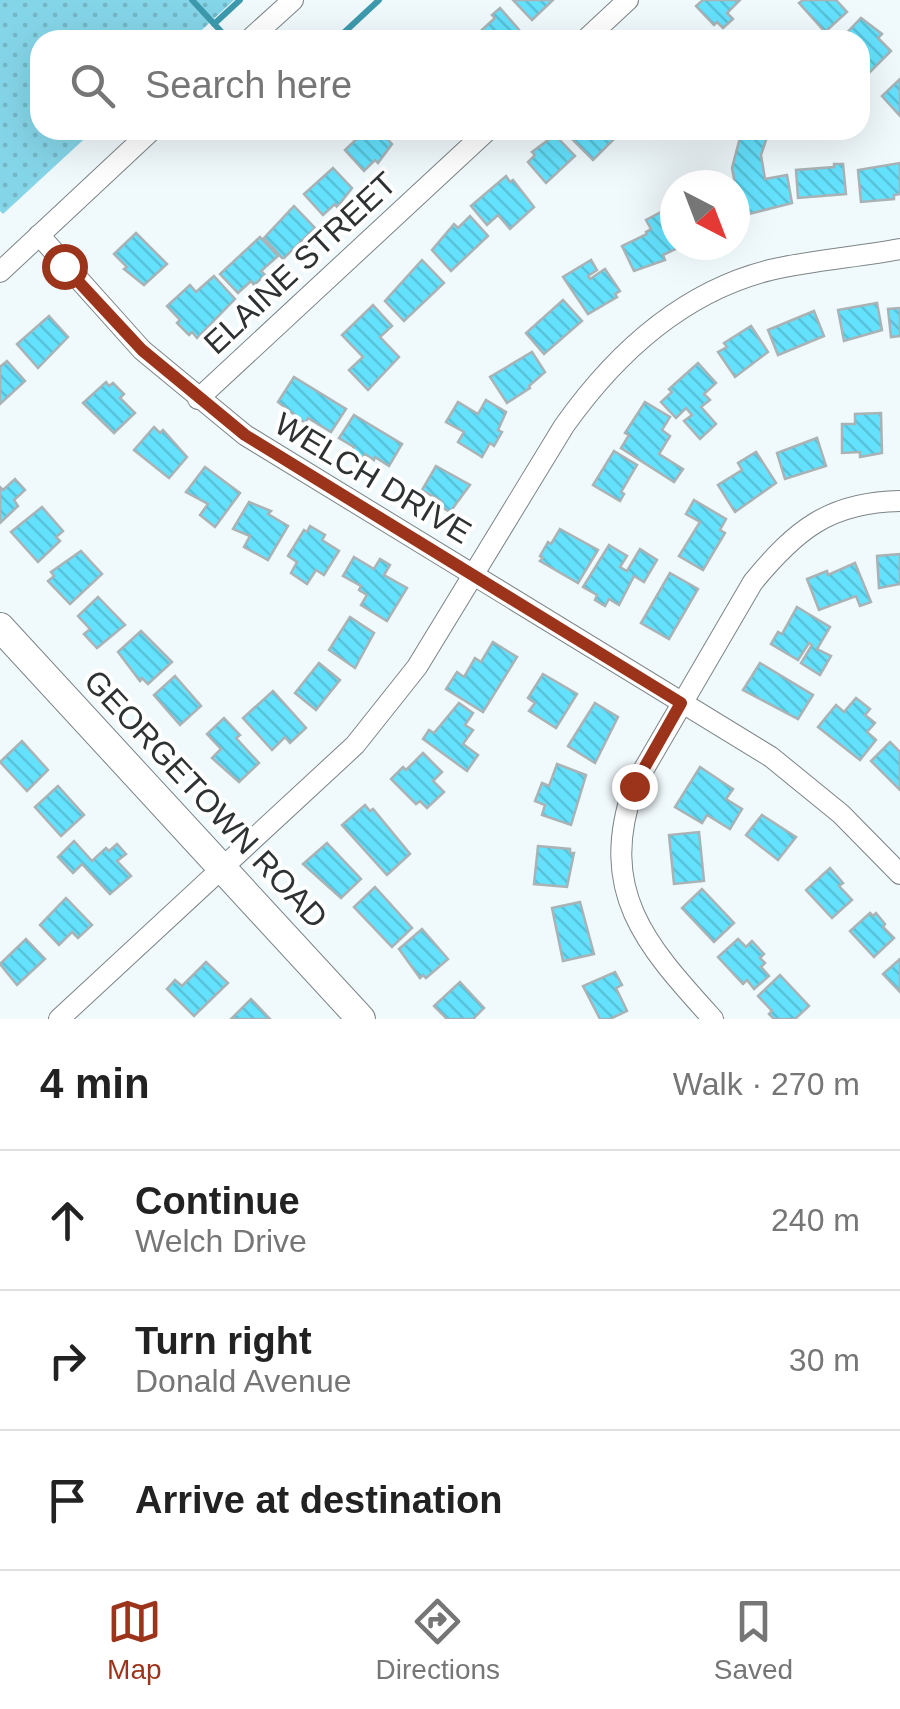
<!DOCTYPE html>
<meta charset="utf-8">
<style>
body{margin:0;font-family:Helvetica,sans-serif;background:#f2f2f2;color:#222}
.compass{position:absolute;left:660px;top:170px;width:90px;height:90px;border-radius:50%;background:#fff;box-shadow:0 10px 40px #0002;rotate:138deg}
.stop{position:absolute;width:30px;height:30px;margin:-22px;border:8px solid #9c341b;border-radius:50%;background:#fff}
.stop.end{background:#9c341b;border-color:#fff;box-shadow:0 2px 10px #0008}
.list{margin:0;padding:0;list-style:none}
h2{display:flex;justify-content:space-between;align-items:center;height:130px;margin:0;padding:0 40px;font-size:42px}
h2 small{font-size:32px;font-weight:400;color:#767676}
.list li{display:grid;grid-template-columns:65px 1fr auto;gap:30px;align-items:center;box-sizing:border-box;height:140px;padding:0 40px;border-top:2px solid #e0e0e0}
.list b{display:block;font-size:38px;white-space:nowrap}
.list p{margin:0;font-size:32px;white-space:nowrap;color:#767676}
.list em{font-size:32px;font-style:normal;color:#767676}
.icon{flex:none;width:55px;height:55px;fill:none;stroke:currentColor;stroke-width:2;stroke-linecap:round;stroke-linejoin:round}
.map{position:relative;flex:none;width:900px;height:1019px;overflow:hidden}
.search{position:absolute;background:#fff;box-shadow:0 10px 40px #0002;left:30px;right:30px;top:30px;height:110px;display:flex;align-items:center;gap:25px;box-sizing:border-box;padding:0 35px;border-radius:30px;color:#767676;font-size:38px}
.sheet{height:550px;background:#fff}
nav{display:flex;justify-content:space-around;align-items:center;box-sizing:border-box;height:140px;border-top:2px solid #e0e0e0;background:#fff;font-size:28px;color:#767676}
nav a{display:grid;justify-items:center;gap:5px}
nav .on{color:#9c341b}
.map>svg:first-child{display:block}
</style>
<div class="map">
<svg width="900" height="1019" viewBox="0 0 900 1019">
<defs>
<pattern id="grass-dots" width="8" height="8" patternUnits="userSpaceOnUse" patternTransform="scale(2.5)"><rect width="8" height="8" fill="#85d5e8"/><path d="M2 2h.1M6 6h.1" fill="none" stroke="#73b7c7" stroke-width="1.8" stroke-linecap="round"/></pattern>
<pattern id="building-back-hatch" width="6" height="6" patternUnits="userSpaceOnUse" patternTransform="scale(2.5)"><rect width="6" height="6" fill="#64e1fd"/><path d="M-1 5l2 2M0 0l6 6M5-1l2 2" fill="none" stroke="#57c2d9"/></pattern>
</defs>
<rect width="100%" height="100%" fill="#f0f9fc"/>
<path fill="url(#grass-dots)" d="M 0,0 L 234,0 L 191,40 L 40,40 L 40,130 L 94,130 L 3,214 L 0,211 Z"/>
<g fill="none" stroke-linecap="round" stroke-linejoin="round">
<g stroke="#3d9aad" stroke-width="6">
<path d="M 192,0 L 229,40"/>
<path d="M 214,24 L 240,0"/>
<path d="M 336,40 L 379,0"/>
</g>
</g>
<g fill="url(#building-back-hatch)" stroke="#a9b2b5" stroke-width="2.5">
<path d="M 513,0 L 553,0 L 532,20 Z"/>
<path d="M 703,0 L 740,0 L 727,13 L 733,19 L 723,28 L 717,22 L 714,25 L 696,6 Z"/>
<path d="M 803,0 L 836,0 L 847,12 L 825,32 L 799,3 Z"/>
<path d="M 500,8 L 520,31 L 517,34 L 519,37 L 516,40 L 474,40 L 473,38 L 495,18 L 492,15 Z"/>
<path d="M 861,18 L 882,34 L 878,38 L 891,51 L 870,72 L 860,63 L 860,40 L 840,40 Z"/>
<path d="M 900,79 L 900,116 L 882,96 Z"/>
<path d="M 366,130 L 379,130 L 392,144 L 378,163 L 375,160 L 364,171 L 345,150 Z"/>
<path d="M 563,130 L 605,130 L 614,139 L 593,160 Z"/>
<path d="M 742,130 L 767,137 L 761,155 L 765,179 L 787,175 L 792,203 L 741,216 L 732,168 Z"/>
<path d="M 555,135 L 575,156 L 546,183 L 528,162 L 535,155 L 532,152 Z"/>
<path d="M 900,163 L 900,194 L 894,195 L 894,199 L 861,202 L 858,170 Z"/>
<path d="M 834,164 L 843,164 L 846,194 L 798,198 L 796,170 L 834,167 Z"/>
<path d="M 333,168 L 352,188 L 337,207 L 335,204 L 323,215 L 304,194 Z"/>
<path d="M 506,176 L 510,182 L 513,180 L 534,207 L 510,229 L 498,215 L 487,225 L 471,206 Z"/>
<path d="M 294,206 L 315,228 L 283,259 L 264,238 Z"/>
<path d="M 661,212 L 678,248 L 663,255 L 665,260 L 634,271 L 622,246 L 647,234 L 646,232 L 651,229 L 646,220 Z"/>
<path d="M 470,216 L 488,236 L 451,271 L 432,250 L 454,224 L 458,228 Z"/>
<path d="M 136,233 L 167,264 L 144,285 L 124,269 L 127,267 L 114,254 Z"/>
<path d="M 260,237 L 278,256 L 261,271 L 265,275 L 254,285 L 251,281 L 238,293 L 220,274 Z"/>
<path d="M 422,260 L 444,283 L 404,321 L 385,301 Z"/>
<path d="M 591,260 L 597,270 L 588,276 L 590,279 L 605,269 L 620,291 L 615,294 L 617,297 L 588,314 L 563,277 Z"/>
<path d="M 214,276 L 235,299 L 197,338 L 192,332 L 189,335 L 177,323 L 180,320 L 167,306 L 190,285 L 196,292 Z"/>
<path d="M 563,300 L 582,321 L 544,354 L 526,333 Z"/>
<path d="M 877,303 L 882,330 L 844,341 L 838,310 Z"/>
<path d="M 373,305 L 392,326 L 380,337 L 399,357 L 368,390 L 349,370 L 363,357 L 342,335 Z"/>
<path d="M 900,308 L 900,336 L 891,337 L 888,309 Z"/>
<path d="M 814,311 L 824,336 L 778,355 L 768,330 Z"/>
<path d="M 49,316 L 68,337 L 38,368 L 17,344 Z"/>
<path d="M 751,326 L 768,352 L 735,377 L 718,352 L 727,347 L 724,343 Z"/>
<path d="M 532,352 L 545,372 L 529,386 L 530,388 L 507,403 L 490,377 Z"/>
<path d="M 7,361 L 25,381 L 0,404 L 0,367 Z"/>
<path d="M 698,363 L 716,383 L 704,394 L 710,400 L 701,407 L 716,424 L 700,439 L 684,421 L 692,415 L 686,408 L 676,418 L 661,402 L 672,392 L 669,389 Z"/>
<path d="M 294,377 L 346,409 L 331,432 L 308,418 L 305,423 L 278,402 Z"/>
<path d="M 106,382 L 109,386 L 113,383 L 124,394 L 120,398 L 135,413 L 114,433 L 83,403 Z"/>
<path d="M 486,400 L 506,412 L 498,430 L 502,432 L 494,446 L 490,443 L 482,457 L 458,442 L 464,432 L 446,422 L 458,402 L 478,414 Z"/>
<path d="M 645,402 L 670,417 L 662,430 L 670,436 L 659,454 L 683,469 L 674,482 L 621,448 L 629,435 L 625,433 Z"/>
<path d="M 881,413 L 882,453 L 860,457 L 860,452 L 842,453 L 842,424 L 855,424 L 855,414 Z"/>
<path d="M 354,415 L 402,444 L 389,466 L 375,457 L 374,460 L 365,454 L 363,458 L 351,451 L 354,447 L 339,438 Z"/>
<path d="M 154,427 L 160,433 L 163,430 L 187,457 L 169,478 L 134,450 Z"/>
<path d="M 817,438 L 826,466 L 785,479 L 777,453 Z"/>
<path d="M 614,451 L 637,465 L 621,492 L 624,494 L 620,501 L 593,485 Z"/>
<path d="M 756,452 L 776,483 L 735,512 L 718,485 L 742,470 L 738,463 Z"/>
<path d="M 436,466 L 470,485 L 450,512 L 438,505 L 441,501 L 422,490 Z"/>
<path d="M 205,467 L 240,493 L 215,527 L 200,515 L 208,504 L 186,492 Z"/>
<path d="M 15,479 L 25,490 L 14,500 L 18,506 L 0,523 L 0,487 L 3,490 Z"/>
<path d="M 694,500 L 726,519 L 720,530 L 725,533 L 703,570 L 679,556 L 700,522 L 686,514 Z"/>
<path d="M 249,502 L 271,511 L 268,514 L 288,526 L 268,560 L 244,547 L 250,536 L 233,529 Z"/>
<path d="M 42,507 L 63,531 L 56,537 L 60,541 L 38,562 L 11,532 Z"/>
<path d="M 310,526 L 325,535 L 322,540 L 339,551 L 324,575 L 316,570 L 307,584 L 291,573 L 297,562 L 288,556 L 304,530 L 307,532 Z"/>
<path d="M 560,529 L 598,550 L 578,583 L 540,561 L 543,558 L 540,556 L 548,542 L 551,544 Z"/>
<path d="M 609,545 L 627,556 L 620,567 L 627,571 L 640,549 L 657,560 L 644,582 L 634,576 L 619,605 L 609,599 L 605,606 L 595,600 L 597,595 L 583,587 Z"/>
<path d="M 81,551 L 102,574 L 70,604 L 48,581 L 54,576 L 51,572 Z"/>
<path d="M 900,554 L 900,584 L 879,588 L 877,556 Z"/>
<path d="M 354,557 L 374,569 L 380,559 L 390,565 L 384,575 L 407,588 L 387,621 L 361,605 L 367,595 L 359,590 L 361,586 L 343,576 Z"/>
<path d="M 855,563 L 871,602 L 860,606 L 856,596 L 819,610 L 807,579 L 827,571 L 828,575 Z"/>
<path d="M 670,573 L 698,589 L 669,639 L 641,623 Z"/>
<path d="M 98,597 L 125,625 L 97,648 L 84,634 L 90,629 L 78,616 Z"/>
<path d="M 797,607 L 830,627 L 817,649 L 831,656 L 820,675 L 801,663 L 812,645 L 809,643 L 798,660 L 771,644 L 778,632 L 782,634 Z"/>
<path d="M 350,617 L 374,633 L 355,668 L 329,650 Z"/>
<path d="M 141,631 L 172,662 L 148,684 L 142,678 L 140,681 L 118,652 Z"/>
<path d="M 493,642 L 517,657 L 483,712 L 446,689 L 457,672 L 464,677 L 475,658 L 481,662 Z"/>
<path d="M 319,663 L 340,680 L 316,710 L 295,693 Z"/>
<path d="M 760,663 L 813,695 L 798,719 L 743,690 Z"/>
<path d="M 543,674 L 577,694 L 556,728 L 529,711 L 535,703 L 528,698 Z"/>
<path d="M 175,676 L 201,706 L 180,725 L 154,695 Z"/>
<path d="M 273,691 L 306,728 L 290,743 L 285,737 L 272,750 L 243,718 Z"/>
<path d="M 856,698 L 870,709 L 865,715 L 875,723 L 867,732 L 876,740 L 860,760 L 818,727 L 836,705 L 844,712 Z"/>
<path d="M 459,703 L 473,713 L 465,725 L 473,730 L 463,744 L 478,755 L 467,771 L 423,739 L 429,730 L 434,733 Z"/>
<path d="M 595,703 L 618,717 L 595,763 L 568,746 Z"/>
<path d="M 224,718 L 240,735 L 236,738 L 259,763 L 239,782 L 212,758 L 221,749 L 207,734 Z"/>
<path d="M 22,741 L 48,770 L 27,791 L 0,762 Z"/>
<path d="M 890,742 L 900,752 L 900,790 L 871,761 Z"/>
<path d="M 423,753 L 442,772 L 433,781 L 444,792 L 427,808 L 420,801 L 416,804 L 391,779 L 403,767 L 406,770 Z"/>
<path d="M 557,764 L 586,775 L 571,825 L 542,815 L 545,805 L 535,801 L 542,783 L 549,786 Z"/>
<path d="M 700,767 L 733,789 L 726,799 L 742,809 L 730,829 L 707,815 L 702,823 L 675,807 Z"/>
<path d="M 58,786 L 84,815 L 61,836 L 35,807 Z"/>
<path d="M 365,805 L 370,811 L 373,809 L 410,854 L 387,875 L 342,825 Z"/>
<path d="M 762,815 L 796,837 L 778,860 L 746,835 Z"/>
<path d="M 699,832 L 704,881 L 674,884 L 669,835 Z"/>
<path d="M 74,841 L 92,861 L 106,848 L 109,851 L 117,844 L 126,854 L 117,861 L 131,876 L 110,894 L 82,864 L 73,873 L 58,857 Z"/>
<path d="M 327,843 L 361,879 L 341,898 L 303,864 Z"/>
<path d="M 538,846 L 570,849 L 570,853 L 574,853 L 567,887 L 534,884 Z"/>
<path d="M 830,868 L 843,883 L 839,886 L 852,900 L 832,918 L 806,890 Z"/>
<path d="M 375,887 L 412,928 L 392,947 L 354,907 Z"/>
<path d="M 702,889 L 734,923 L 714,942 L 682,908 Z"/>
<path d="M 66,898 L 92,925 L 78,938 L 72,932 L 59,945 L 40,925 Z"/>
<path d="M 580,902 L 594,954 L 563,961 L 552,908 Z"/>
<path d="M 870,913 L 873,916 L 876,913 L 885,924 L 883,927 L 894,938 L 874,957 L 850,931 Z"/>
<path d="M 422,929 L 448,959 L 426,978 L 423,975 L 420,978 L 399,949 Z"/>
<path d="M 26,939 L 45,959 L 17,985 L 0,964 Z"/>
<path d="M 738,939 L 746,947 L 752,941 L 764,954 L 760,958 L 765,963 L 761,967 L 769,976 L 754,989 L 747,980 L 743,984 L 718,957 Z"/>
<path d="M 900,959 L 900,992 L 883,974 Z"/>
<path d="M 206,962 L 228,983 L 194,1016 L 167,989 L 175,980 L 182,986 Z"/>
<path d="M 615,972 L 622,985 L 616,988 L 627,1011 L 610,1019 L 600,1019 L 583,986 Z"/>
<path d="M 780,975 L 809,1006 L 795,1019 L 774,1019 L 769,1014 L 772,1011 L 758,996 Z"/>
<path d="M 460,982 L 484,1008 L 473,1019 L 447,1019 L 434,1006 Z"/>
<path d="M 251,999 L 270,1019 L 231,1019 Z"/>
</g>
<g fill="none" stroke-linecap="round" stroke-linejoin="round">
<defs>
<g id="minor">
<path d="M 249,40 L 293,0"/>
<path d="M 585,40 L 628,0"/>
<path d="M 39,235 L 142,350 L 245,435 L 771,757 L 841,814 L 900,874"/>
<path d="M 0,272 L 152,130"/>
<path d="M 198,399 L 488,130"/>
<path d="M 59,1019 L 355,745 L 417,667 L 564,426 C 615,354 682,292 770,270 C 813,260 857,257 900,249"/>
<path d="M 713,1019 C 646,945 597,892 634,786 L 753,582 C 795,531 829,502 900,501"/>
</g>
<path id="major" d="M 0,627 L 361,1019"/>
</defs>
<use href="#minor" stroke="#7c8487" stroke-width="22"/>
<use href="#major" stroke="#7c8487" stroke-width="30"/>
<use href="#minor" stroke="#fff" stroke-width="20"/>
<use href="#major" stroke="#fff" stroke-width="28"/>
</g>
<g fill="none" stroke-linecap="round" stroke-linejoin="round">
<path stroke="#9c341b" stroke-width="12" d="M 64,266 L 142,350 L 245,435 L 681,703 L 634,786"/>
</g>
<g text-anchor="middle" stroke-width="8" stroke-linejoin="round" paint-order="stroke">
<g font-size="32" fill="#2e3233" stroke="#fff">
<text transform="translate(300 263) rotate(-43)" y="11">ELAINE STREET</text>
<text transform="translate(373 478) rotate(31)" y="11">WELCH DRIVE</text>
<text transform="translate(206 799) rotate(47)" y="11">GEORGETOWN ROAD</text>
</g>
</g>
</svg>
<svg class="compass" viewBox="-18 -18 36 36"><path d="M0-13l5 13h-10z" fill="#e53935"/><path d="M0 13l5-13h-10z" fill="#767676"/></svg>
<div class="stop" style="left:64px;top:266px"></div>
<div class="stop end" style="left:634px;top:786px"></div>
<div class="search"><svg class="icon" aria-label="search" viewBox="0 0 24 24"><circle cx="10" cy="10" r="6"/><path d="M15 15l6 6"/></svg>Search here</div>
</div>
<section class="sheet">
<h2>4 min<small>Walk · 270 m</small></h2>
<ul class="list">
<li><svg class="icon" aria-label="ahead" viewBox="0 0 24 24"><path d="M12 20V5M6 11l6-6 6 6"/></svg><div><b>Continue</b><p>Welch Drive</p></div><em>240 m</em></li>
<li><svg class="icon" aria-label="right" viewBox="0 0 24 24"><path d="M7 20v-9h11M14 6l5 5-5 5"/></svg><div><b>Turn right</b><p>Donald Avenue</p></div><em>30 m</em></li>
<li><svg class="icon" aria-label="arrive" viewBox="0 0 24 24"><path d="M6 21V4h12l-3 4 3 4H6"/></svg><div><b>Arrive at destination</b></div></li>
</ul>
</section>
<nav>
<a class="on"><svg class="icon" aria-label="map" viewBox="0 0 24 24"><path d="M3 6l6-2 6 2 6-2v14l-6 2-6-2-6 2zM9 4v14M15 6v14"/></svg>Map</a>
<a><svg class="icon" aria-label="directions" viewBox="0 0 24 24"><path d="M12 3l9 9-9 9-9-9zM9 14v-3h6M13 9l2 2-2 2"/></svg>Directions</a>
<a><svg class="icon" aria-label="saved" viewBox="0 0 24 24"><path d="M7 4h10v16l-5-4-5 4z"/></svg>Saved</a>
</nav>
